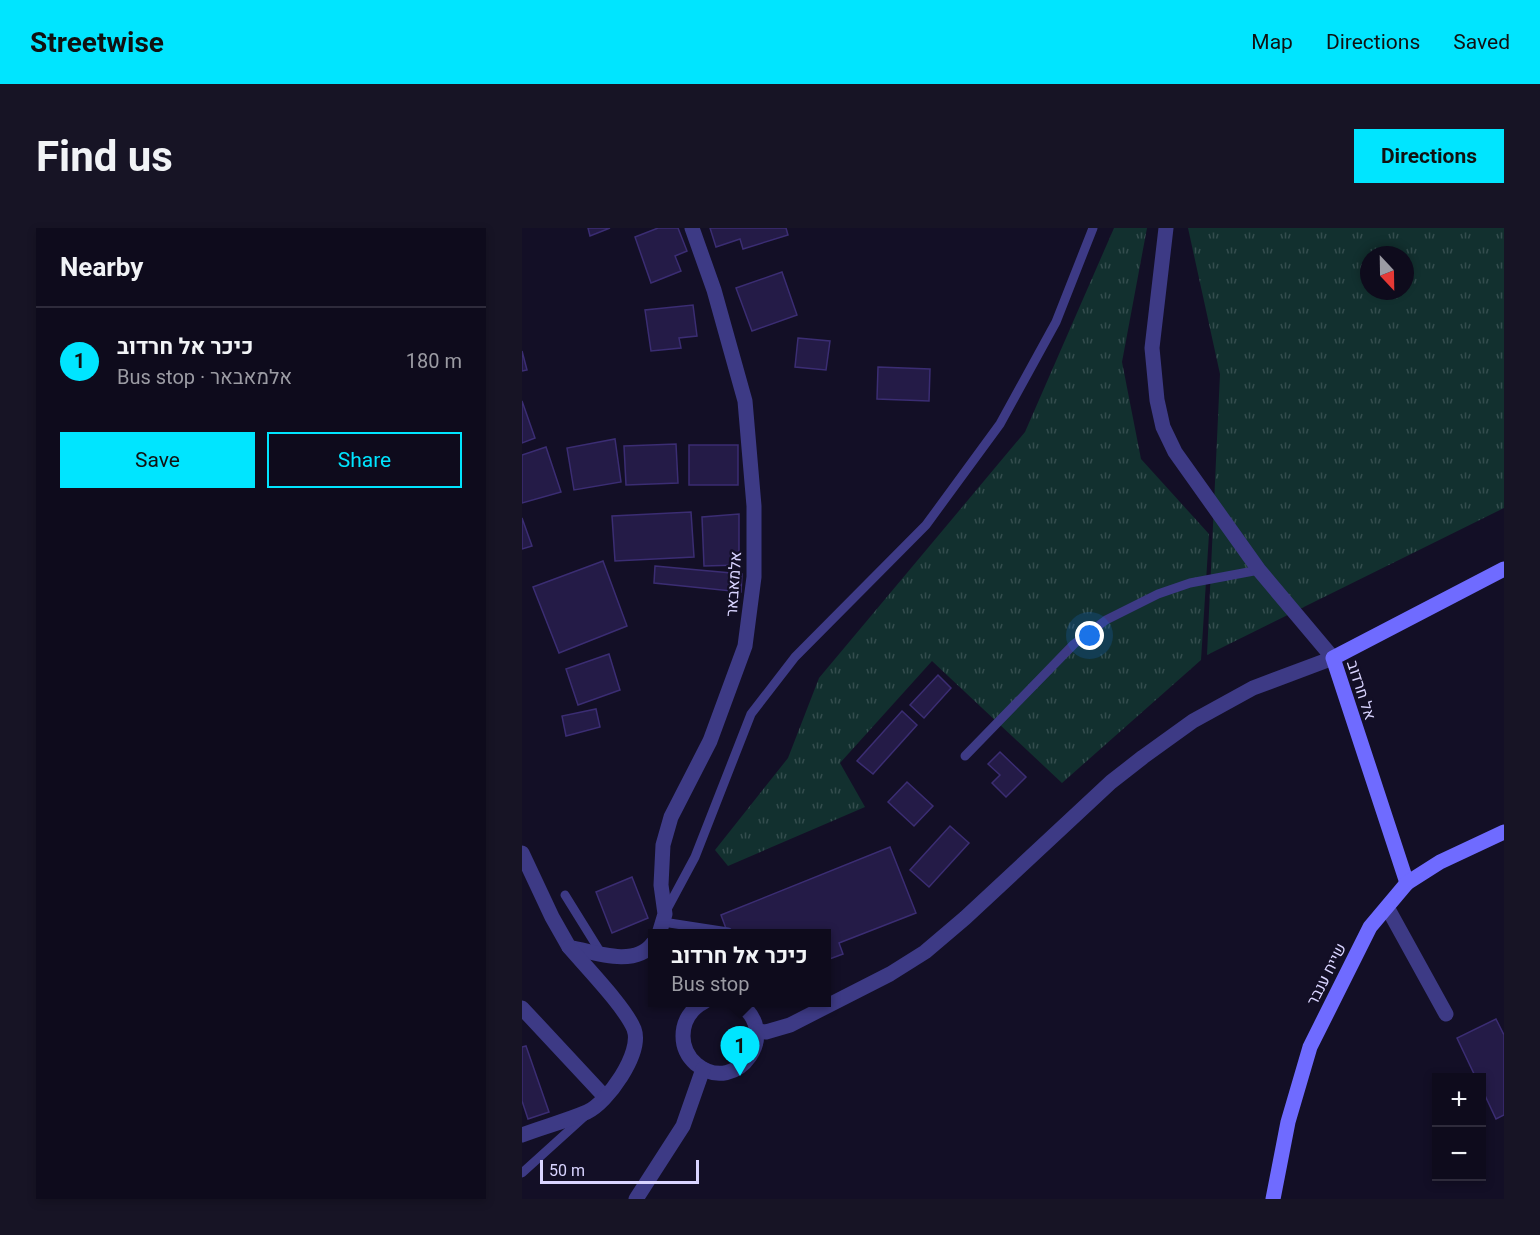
<!DOCTYPE html>
<meta charset="utf-8">
<style>
body{margin:0;font-family:Roboto,Heebo,sans-serif;background:#171425;color:#f1f3f6}
.controls{position:absolute;right:18px;bottom:18px;display:grid;overflow:hidden;border-radius:0px;box-shadow:0 3px 9px #0003}
.controls button{width:54px;height:54px;display:grid;place-items:center;padding:0;border:0;border-bottom:2px solid #2e2b3b;background:#0e0b1c;color:#f1f3f6;font:30px sans-serif}
.compass{position:absolute;left:838px;top:18px;width:54px;height:54px;border-radius:50%;background:#0e0b1c;box-shadow:0 3px 9px #0003;rotate:158deg}
.scale{position:absolute;left:18px;bottom:15px;width:159px;box-sizing:border-box;padding-left:6px;border:3px solid #d9d4ff;border-top:0;font-size:16px;line-height:21px;white-space:nowrap;color:#d9d4ff;-webkit-text-stroke:4px #130f26;paint-order:stroke}
.you{position:absolute;left:568px;top:408px;width:21px;height:21px;margin:-15px;border:4px solid #fff;border-radius:50%;background:#1a73e8;box-shadow:0 0 0 9px #1a73e833}
.badge{display:grid;place-items:center;width:39px;height:39px;border-radius:50%;background:#00e5ff;color:#111;font-size:20px;font-weight:700}
.pin{position:absolute;translate:-50% -50px;filter:drop-shadow(0 2px 3px #0008)}
.pin::after{content:'';position:absolute;top:32px;width:21px;height:18px;background:inherit;clip-path:polygon(0 0,100% 0,50% 100%)}
.popup{position:absolute;left:126px;top:701px;width:183px;height:78px;box-sizing:border-box;display:grid;place-content:center;border-radius:0px;background:#0e0b1c;filter:drop-shadow(0 2px 4px #0005);font-size:20px;white-space:nowrap;color:#9b9ba3}
.popup b{font-size:22px;color:#f1f3f6}
.popup::after{content:'';position:absolute;left:50%;top:100%;margin-left:-12px;border:12px solid transparent;border-top-color:#0e0b1c}
.list{margin:0;padding:0;list-style:none}
h2{display:flex;justify-content:space-between;align-items:center;height:78px;margin:0;padding:0 24px;font-size:26px}
h2 small{font-size:20px;font-weight:400;color:#9b9ba3}
.list li{display:grid;grid-template-columns:39px 1fr auto;gap:18px;align-items:center;box-sizing:border-box;height:108px;padding:0 24px;border-top:2px solid #2e2b3b}
.list b{display:block;font-size:22px;white-space:nowrap}
.list p{margin:0;font-size:20px;white-space:nowrap;color:#9b9ba3}
.list em{font-size:20px;font-style:normal;color:#9b9ba3}
.actions{display:flex;gap:12px;padding:18px 24px}
.actions a{flex:1;padding:14px 0;border:2px solid #00e5ff;border-radius:0px;text-align:center;font-size:21px;color:#00e5ff}
.actions .main{background:#00e5ff;color:#111}
.map{position:relative;flex:none;width:982px;height:971px;overflow:hidden;border-radius:0px}
header{display:flex;align-items:center;gap:36px;box-sizing:border-box;height:84px;padding:0 30px;background:#00e5ff;color:#111}
header strong{font-size:28px}
nav{display:flex;gap:33px;margin-inline-start:auto;font-size:21px}
.intro{display:flex;align-items:center;justify-content:space-between;box-sizing:border-box;height:144px;padding:0 36px}
h1{margin:0;font-size:42px}
.button{padding:15px 27px;border-radius:0px;background:#00e5ff;color:#111;font-size:21px;font-weight:700}
main{display:flex;gap:36px;padding:0 36px}
aside{flex:1;background:#0e0b1c;border-radius:0px;box-shadow:0 3px 9px #0003}
.map>svg:first-child{display:block}
</style>
<header>
<strong>Streetwise</strong>
<nav><a>Map</a><a>Directions</a><a>Saved</a></nav>
</header>
<div class="intro"><h1>Find us</h1><a class="button">Directions</a></div>
<main>
<aside>
<h2>Nearby<small></small></h2>
<ul class="list">
<li><span class="badge">1</span><div><b>כיכר אל חרדוב</b><p>Bus stop · אלמאבאר</p></div><em>180 m</em></li>
</ul>
<div class="actions"><a class="main">Save</a><a>Share</a></div>
</aside>
<div class="map">
<svg width="982" height="971" viewBox="0 0 982 971">
<defs>
<pattern id="grass-tufts" width="24" height="20" patternUnits="userSpaceOnUse" patternTransform="scale(1.5)"><rect width="24" height="20" fill="#12302f"/><path d="M3 7l-1-3M5 7V3M7 7l1-3M15 17l-1-3M17 17v-4M19 17l1-3" fill="none" stroke="#344d4e"/></pattern>
</defs>
<rect width="100%" height="100%" fill="#130f26"/>
<g fill="url(#grass-tufts)" fill-rule="evenodd">
<path d="M 592,0 L 625,0 L 600,134 L 619,231 L 687,306 L 679,432 L 540,555 L 410,433 L 318,535 L 343,579 L 206,638 L 193,622 L 266,530 L 297,450 L 503,204 Z"/>
<path d="M 666,0 L 982,0 L 982,280 L 685,427 L 698,146 ZM 847,27 L 883,27 L 883,63 L 847,63 Z"/>
</g>
<g fill="#241b47" stroke="#3b2d73" stroke-width="1.5">
<path d="M 66,0 L 88,0 L 68,8 Z"/>
<path d="M 136,0 L 156,0 L 165,23 L 153,28 L 159,43 L 129,55 L 113,9 Z"/>
<path d="M 188,0 L 264,0 L 266,7 L 221,21 L 218,11 L 194,19 Z"/>
<path d="M 260,44 L 275,87 L 230,103 L 214,60 Z"/>
<path d="M 171,77 L 175,108 L 157,110 L 159,120 L 129,123 L 123,82 Z"/>
<path d="M 276,110 L 308,113 L 304,142 L 273,139 Z"/>
<path d="M 0,123 L 5,142 L 0,143 Z"/>
<path d="M 356,139 L 408,141 L 407,173 L 355,171 Z"/>
<path d="M 0,173 L 13,210 L 0,215 Z"/>
<path d="M 93,211 L 99,254 L 52,262 L 45,220 Z"/>
<path d="M 154,216 L 156,255 L 104,257 L 102,218 Z"/>
<rect x="167" y="217" width="49" height="40"/>
<path d="M 24,219 L 39,264 L 0,275 L 0,227 Z"/>
<path d="M 169,284 L 172,329 L 93,333 L 90,288 Z"/>
<path d="M 217,286 L 217,337 L 182,338 L 180,289 Z"/>
<path d="M 0,290 L 10,318 L 0,321 Z"/>
<path d="M 81,333 L 105,398 L 37,425 L 11,359 Z"/>
<path d="M 133,338 L 220,346 L 219,364 L 132,355 Z"/>
<path d="M 87,426 L 98,462 L 56,477 L 44,441 Z"/>
<path d="M 416,447 L 429,460 L 402,490 L 388,477 Z"/>
<path d="M 74,481 L 78,499 L 44,508 L 40,488 Z"/>
<path d="M 380,483 L 395,497 L 351,546 L 335,533 Z"/>
<path d="M 478,524 L 504,549 L 484,569 L 470,555 L 478,547 L 466,536 Z"/>
<path d="M 385,554 L 411,578 L 392,598 L 366,574 Z"/>
<path d="M 428,598 L 447,615 L 407,659 L 388,642 Z"/>
<path d="M 368,619 L 394,685 L 317,715 L 321,726 L 305,732 L 305,706 L 206,706 L 199,687 Z"/>
<path d="M 110,649 L 126,690 L 90,705 L 74,664 Z"/>
<path d="M 974,791 L 982,807 L 982,887 L 974,891 L 960,861 L 960,850 L 954,850 L 935,810 Z"/>
<path d="M 4,818 L 27,884 L 6,891 L 0,873 L 0,819 Z"/>
</g>
<g fill="none" stroke-linecap="round" stroke-linejoin="round">
<g stroke="#3d3a85" stroke-width="9">
<path d="M 443,528 L 552,416 L 584,392 L 636,366 L 668,355 L 737,342"/>
<path d="M 43,667 L 79,725"/>
<path d="M 144,683 L 173,629 L 229,486 L 273,429 L 404,297 L 478,196 L 534,94 L 571,0"/>
<path d="M 141,694 L 206,704"/>
<path d="M 0,945 L 63,888"/>
</g>
<g stroke="#3d3a85" stroke-width="15">
<path d="M 0,625 L 30,689 L 47,719 C 71,724 114,740 131,715"/>
<path d="M 865,679 L 924,786"/>
<path d="M 137,706 L 143,686 L 139,657 L 141,617 L 149,589 L 188,513 L 223,418 L 232,349 L 232,278 L 223,173 L 192,62 L 170,0"/>
<path d="M 182,774 C 169,781 161,793 161,808 C 161,819 166,829 174,836 C 215,870 263,802 214,774"/>
<path d="M 0,780 L 82,868"/>
<path d="M 235,803 L 244,804 L 268,797 L 368,746 L 403,724 L 443,690 L 589,554 L 621,529 L 671,493 L 731,460 L 811,430 L 737,342 L 653,224 L 641,199 L 635,172 L 630,120 L 644,0"/>
<path d="M 0,907 C 21,899 44,893 65,884 C 85,875 121,825 112,801 C 103,779 64,739 47,719"/>
<path d="M 114,971 L 161,898 L 181,841"/>
</g>
<g stroke="#6f6bff" stroke-width="15">
<path d="M 885,655 L 811,430 L 982,341"/>
<path d="M 751,971 L 766,894 L 788,819 L 848,699 L 885,655 L 918,634 L 982,604"/>
</g>
</g>
<g text-anchor="middle" stroke-width="5" stroke-linejoin="round" paint-order="stroke">
<g font-size="16" fill="#d9d4ff" stroke="#130f26">
<text transform="translate(211 356) rotate(-86)" y="6">אלמאבאר</text>
<text transform="translate(840 462) rotate(72)" y="6">אל חרדוב</text>
<text transform="translate(804 746) rotate(-63)" y="6">שייח ענבר</text>
</g>
</g>
</svg>
<div class="controls">
<button>+</button>
<button>−</button>
</div>
<svg class="compass" viewBox="-18 -18 36 36"><path d="M0-13l5 13h-10z" fill="#e53935"/><path d="M0 13l5-13h-10z" fill="#9b9ba3"/></svg>
<div class="scale">50 m</div>
<div class="you"></div>
<div class="pin badge" style="left:218px;top:848px">1</div>
<div class="popup"><b>כיכר אל חרדוב</b>Bus stop</div>
</div>
</main>
